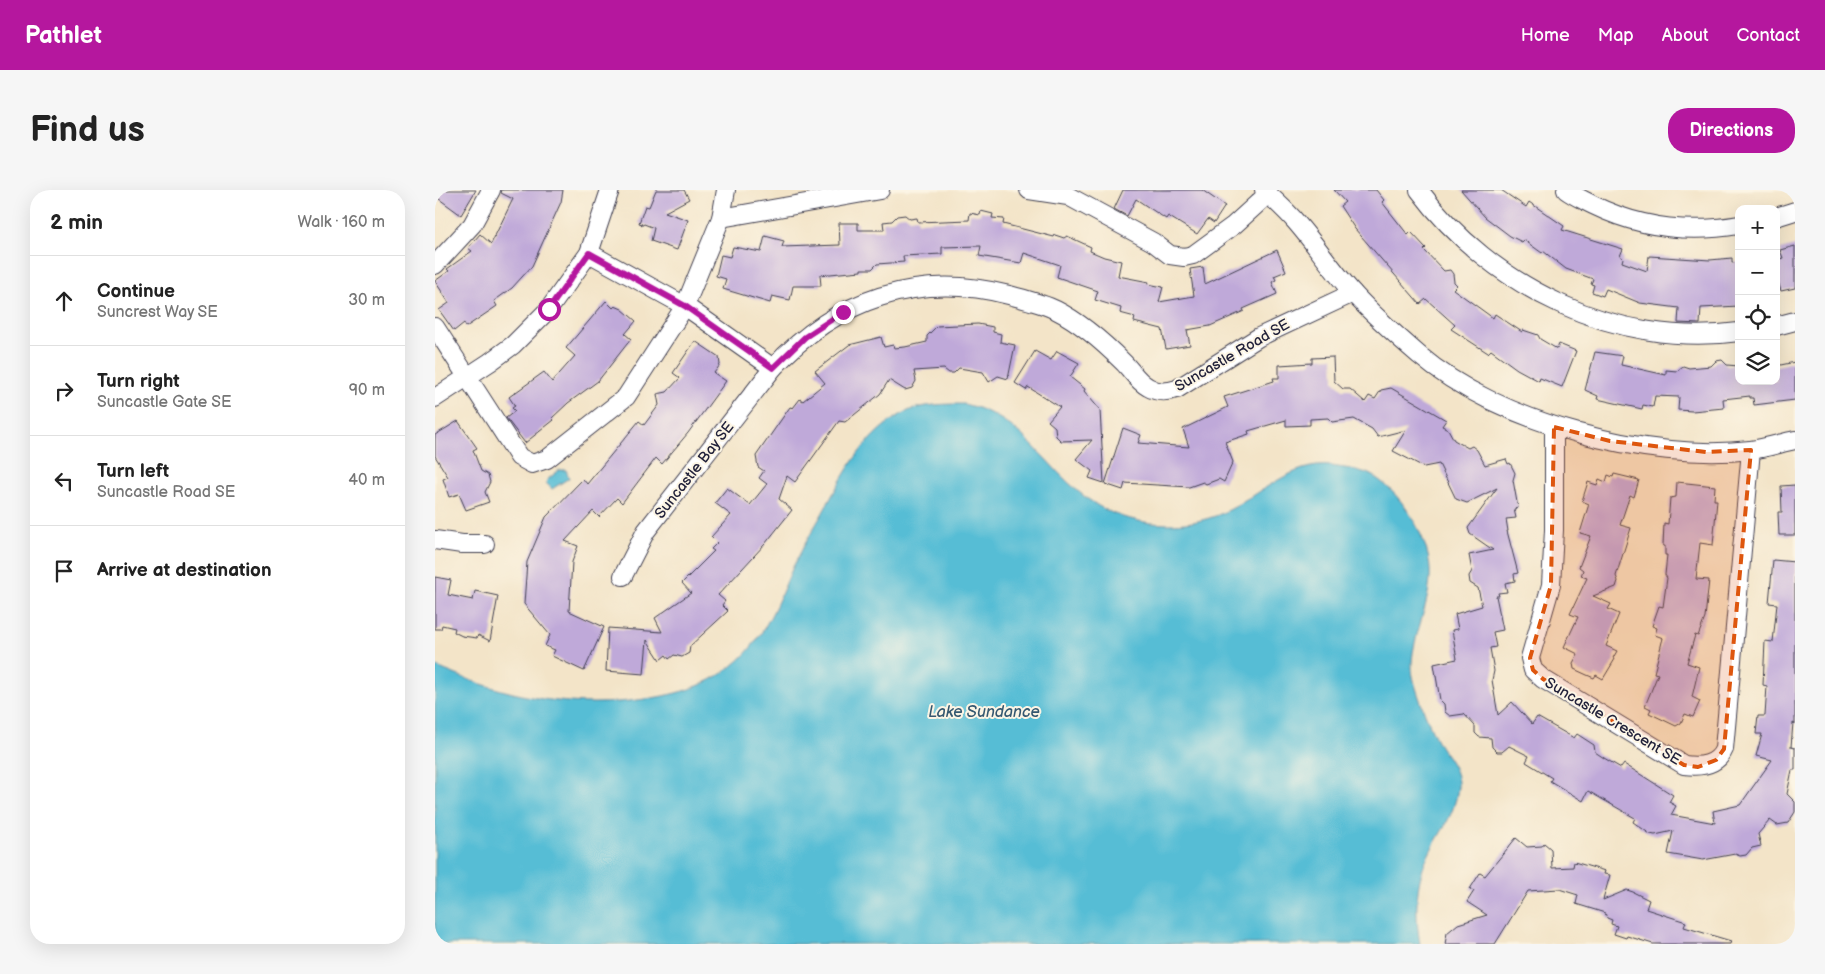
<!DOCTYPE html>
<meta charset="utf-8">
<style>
body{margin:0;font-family:"Balsamiq Sans",sans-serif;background:#f6f6f6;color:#222}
.controls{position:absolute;right:15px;top:15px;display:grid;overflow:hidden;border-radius:10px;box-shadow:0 5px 20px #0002}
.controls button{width:45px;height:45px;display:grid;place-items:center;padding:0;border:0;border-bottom:1px solid #e0e0e0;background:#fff;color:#222;font:25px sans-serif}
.stop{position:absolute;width:15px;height:15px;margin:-11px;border:4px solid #b5179e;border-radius:50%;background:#fff}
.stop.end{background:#b5179e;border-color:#fff;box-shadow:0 1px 5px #0008}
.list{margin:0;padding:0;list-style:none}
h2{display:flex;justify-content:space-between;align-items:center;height:65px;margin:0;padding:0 20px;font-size:21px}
h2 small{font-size:16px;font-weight:400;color:#767676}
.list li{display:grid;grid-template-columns:32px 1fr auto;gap:15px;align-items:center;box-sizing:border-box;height:90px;padding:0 20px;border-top:1px solid #e0e0e0}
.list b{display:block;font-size:19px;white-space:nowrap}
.list p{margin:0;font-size:16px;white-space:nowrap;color:#767676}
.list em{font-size:16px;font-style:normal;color:#767676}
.icon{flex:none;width:28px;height:28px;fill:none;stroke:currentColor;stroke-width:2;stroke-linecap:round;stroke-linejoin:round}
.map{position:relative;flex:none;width:1360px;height:754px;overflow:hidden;border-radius:20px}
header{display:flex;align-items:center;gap:30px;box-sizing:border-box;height:70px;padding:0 25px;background:#b5179e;color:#fff}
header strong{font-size:24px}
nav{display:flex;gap:28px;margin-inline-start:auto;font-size:18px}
.intro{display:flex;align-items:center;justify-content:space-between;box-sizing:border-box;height:120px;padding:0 30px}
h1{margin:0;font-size:35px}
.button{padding:12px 22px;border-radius:20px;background:#b5179e;color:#fff;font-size:18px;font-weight:700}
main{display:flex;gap:30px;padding:0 30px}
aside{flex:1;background:#fff;border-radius:20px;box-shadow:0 5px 20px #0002}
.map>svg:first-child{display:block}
</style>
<header>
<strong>Pathlet</strong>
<nav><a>Home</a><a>Map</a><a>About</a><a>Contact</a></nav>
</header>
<div class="intro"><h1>Find us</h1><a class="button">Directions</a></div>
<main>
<aside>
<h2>2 min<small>Walk · 160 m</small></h2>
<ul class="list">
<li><svg class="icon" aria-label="ahead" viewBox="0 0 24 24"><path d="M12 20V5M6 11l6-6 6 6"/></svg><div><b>Continue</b><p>Suncrest Way SE</p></div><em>30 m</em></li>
<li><svg class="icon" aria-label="right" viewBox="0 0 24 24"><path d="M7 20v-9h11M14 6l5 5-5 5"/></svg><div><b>Turn right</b><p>Suncastle Gate SE</p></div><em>90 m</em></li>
<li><svg class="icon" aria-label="left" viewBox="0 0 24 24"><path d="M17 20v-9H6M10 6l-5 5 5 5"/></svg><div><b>Turn left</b><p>Suncastle Road SE</p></div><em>40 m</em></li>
<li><svg class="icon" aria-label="arrive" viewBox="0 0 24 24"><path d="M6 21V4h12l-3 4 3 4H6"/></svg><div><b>Arrive at destination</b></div></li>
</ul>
</aside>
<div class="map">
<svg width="1360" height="754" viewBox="0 0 1360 754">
<rect width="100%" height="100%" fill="#fcf5e5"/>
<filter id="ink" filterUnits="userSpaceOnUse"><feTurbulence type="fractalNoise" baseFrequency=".02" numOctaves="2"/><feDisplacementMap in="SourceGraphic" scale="10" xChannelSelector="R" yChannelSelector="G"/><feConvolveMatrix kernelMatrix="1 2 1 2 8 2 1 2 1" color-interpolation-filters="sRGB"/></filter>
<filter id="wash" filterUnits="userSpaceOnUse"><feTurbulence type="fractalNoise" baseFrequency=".0096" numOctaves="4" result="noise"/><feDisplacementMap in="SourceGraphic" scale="20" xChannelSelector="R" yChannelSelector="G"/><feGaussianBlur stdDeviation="1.12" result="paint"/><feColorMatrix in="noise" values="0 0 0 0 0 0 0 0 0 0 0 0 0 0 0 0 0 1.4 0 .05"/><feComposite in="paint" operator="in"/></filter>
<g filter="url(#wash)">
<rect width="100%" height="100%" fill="#f3e4c8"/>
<g fill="#57bdd5" stroke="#3c7088">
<path d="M 529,214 C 607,231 621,316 704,331 C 734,337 767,334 794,320 C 826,304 857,272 896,276 C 908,278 922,279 934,284 C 964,298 994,347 995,380 C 997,412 975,450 977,480 C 978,496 999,550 1009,562 C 1016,571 1024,584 1023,597 C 1020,627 1004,642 992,668 C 980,695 980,725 985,754 L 0,754 L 0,476 C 59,502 118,517 184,512 C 227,508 270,501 303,471 C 330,447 344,409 358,377 C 367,359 377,341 387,324 C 409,284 430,241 473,221 C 488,214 513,214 529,214 Z"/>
<path d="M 124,280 L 131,280 L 134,288 L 117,299 L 111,293 L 112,290 Z"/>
</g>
<g id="blocks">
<g fill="#bfa9d9">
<path d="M 0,0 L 41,0 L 26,25 L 0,6 Z"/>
<path d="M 67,0 L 128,0 L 126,12 L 97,76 L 77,98 L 59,111 L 62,116 L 31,137 L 29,133 L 19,141 L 4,120 L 14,113 L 0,91 L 14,81 L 12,79 L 37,61 L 33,58 L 45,44 L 56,54 L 78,9 L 66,3 Z"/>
<path d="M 221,0 L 249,0 L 254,9 L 230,22 L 253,30 L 242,60 L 216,51 L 219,38 L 209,34 L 206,36 L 207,34 L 204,33 L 210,16 L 214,17 Z"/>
<path d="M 688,0 L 767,0 L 790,16 L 779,33 L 773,29 L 762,44 L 733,26 L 731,29 L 701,9 L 692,26 L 679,19 Z"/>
<path d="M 899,0 L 941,0 L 949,10 L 947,12 L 973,45 L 976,42 L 991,58 L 989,60 L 1009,81 L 1015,80 L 1018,84 L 1019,92 L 1022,95 L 1018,99 L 1058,128 L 1060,124 L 1087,142 L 1088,140 L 1103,145 L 1105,149 L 1122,159 L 1124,154 L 1141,161 L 1127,197 L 1105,188 L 1104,191 L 1082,179 L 1056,160 L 1053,163 L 1016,139 L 1020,135 L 991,109 L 985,114 L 920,39 L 905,16 L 910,12 Z"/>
<path d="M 1026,0 L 1066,0 L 1091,17 L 1094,12 L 1129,36 L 1127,40 L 1188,59 L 1185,66 L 1188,68 L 1187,72 L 1212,81 L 1214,66 L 1275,70 L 1297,68 L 1297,73 L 1304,72 L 1304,116 L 1266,118 L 1265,134 L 1243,133 L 1244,118 L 1205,113 L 1171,99 L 1168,106 L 1157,102 L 1159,95 L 1156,94 L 1158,89 L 1131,79 L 1108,61 L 1107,63 L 1089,50 L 1087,52 L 1075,46 L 1050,27 Z"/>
<path d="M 546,21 L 558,24 L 557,28 L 569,29 L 568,34 L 619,47 L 620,45 L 629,48 L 632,46 L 656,57 L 655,61 L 669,67 L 686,71 L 683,86 L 714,92 L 713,94 L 728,97 L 724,112 L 759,106 L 755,79 L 768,77 L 770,94 L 842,60 L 851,81 L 839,86 L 841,90 L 837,92 L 842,104 L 808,119 L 809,121 L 775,136 L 752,140 L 755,155 L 731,159 L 727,139 L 699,132 L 700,127 L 685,123 L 686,118 L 660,110 L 663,101 L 622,87 L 625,75 L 589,63 L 586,73 L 544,66 L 546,56 L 507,57 L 507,64 L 468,66 L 469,72 L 442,74 L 437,79 L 426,79 L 426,81 L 385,85 L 386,96 L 358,96 L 355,110 L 337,106 L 335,113 L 288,99 L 291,89 L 281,86 L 286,65 L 295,67 L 298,57 L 326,62 L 330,46 L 349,51 L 347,57 L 405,55 L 404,33 L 423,33 L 423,40 L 449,40 L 448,32 L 457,31 L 462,26 L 470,25 L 475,29 L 482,28 L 483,32 L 534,30 L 535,23 L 545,25 Z"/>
<path d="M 1360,56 L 1360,98 L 1346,101 L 1341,85 L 1341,70 L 1348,68 L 1345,60 Z"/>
<path d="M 171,111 L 178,118 L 180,116 L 187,119 L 201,131 L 190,144 L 196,149 L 163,191 L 133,213 L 117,228 L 119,230 L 90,253 L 71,228 L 80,221 L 77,218 L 80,216 L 74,207 L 109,182 L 117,192 L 140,166 L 131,158 Z"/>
<path d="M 543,134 L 558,137 L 558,142 L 566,144 L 565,152 L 580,155 L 573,189 L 563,186 L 554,192 L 548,182 L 524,178 L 519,183 L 514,183 L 509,179 L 479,181 L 481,191 L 477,198 L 470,200 L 454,190 L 445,204 L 419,225 L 410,232 L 404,231 L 360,292 L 352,286 L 344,309 L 357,320 L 330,354 L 283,405 L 290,411 L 287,415 L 293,421 L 255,456 L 254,463 L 247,467 L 239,465 L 234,469 L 231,465 L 225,470 L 212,450 L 209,484 L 171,481 L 173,438 L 227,442 L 220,428 L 256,403 L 247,393 L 279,361 L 276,359 L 282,353 L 276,347 L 296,325 L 280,313 L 292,298 L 315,315 L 332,294 L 324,288 L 329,281 L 323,277 L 321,266 L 355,217 L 358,218 L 365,209 L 368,211 L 390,193 L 380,181 L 414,155 L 446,147 L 449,157 L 458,155 L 459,158 L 470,157 L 492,152 L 492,146 L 502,136 Z"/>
<path d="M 260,151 L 284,167 L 285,175 L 279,183 L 291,191 L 253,243 L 227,274 L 221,268 L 187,313 L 182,308 L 164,327 L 158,321 L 130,351 L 143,356 L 137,372 L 134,421 L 169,437 L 149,481 L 117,466 L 120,460 L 110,456 L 115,445 L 89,414 L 92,372 L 111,327 L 148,289 L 152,294 L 204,231 L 209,235 L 224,215 L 222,204 L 232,202 L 245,188 L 238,183 Z"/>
<path d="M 600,161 L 616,170 L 622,161 L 644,173 L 635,187 L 650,199 L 649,201 L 665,220 L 669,293 L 654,288 L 657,281 L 641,269 L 657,250 L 626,251 L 621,246 L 620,237 L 613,231 L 625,217 L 593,197 L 591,200 L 580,193 Z"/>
<path d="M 1160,162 L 1188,166 L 1186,175 L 1231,185 L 1231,180 L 1242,181 L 1248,176 L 1254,178 L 1276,176 L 1281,171 L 1287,170 L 1292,175 L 1304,176 L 1304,191 L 1341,191 L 1341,176 L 1360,172 L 1360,210 L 1319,215 L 1318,208 L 1315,208 L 1315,206 L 1288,209 L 1289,218 L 1257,221 L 1243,220 L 1244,207 L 1220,206 L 1218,217 L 1208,215 L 1207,219 L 1162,209 L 1163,206 L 1150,200 Z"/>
<path d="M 898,167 L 899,191 L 908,199 L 915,199 L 930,212 L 934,206 L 940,209 L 946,200 L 956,198 L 1011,230 L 1007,236 L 1013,239 L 1019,250 L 1033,258 L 1037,256 L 1042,260 L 1050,275 L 1071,269 L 1073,274 L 1075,273 L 1080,283 L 1078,290 L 1083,318 L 1079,319 L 1081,328 L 1071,329 L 1073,341 L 1072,341 L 1083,383 L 1079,384 L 1080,391 L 1070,393 L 1072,402 L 1063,403 L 1064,406 L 1061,406 L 1068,440 L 1058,442 L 1061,457 L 1055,458 L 1059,481 L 1057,490 L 1063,525 L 1077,512 L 1097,534 L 1102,527 L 1139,548 L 1142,544 L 1159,555 L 1160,562 L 1169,568 L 1186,578 L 1189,574 L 1238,605 L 1234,612 L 1241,616 L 1236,625 L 1280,633 L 1278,621 L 1305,615 L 1337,570 L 1321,566 L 1327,544 L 1321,544 L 1323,526 L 1330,526 L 1332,496 L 1328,495 L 1330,451 L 1338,452 L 1342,414 L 1334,413 L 1338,370 L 1360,372 L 1360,534 L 1358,533 L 1356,557 L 1360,558 L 1360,580 L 1357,580 L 1352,604 L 1360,612 L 1360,622 L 1353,633 L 1342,635 L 1335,630 L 1323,644 L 1326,656 L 1317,658 L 1311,665 L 1305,666 L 1300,664 L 1268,670 L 1233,664 L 1238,641 L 1220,645 L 1215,644 L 1198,632 L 1200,628 L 1153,601 L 1148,611 L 1115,591 L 1117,588 L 1091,572 L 1094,566 L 1074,556 L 1067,562 L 1062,562 L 1057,557 L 1056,548 L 1044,547 L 1040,543 L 1040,536 L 1029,524 L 1015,526 L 1010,522 L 1009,514 L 1005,510 L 999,474 L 1022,469 L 1017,440 L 1023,439 L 1020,424 L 1047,416 L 1043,398 L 1035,393 L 1034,386 L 1037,381 L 1034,365 L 1058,360 L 1035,344 L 1033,338 L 1062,298 L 1032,313 L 1021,309 L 1004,274 L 989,277 L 958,261 L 971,240 L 943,247 L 937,239 L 919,229 L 897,232 L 893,228 L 875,229 L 875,235 L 851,236 L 851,230 L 813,241 L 814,244 L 790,252 L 798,272 L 789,292 L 784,289 L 771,294 L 768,292 L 754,297 L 690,293 L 688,300 L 670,294 L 688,238 L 706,245 L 703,253 L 754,257 L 748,239 L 793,217 L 789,207 L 839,191 L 838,188 L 844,188 L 844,175 L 877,173 L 877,168 Z"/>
<path d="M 23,231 L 42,258 L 38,260 L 46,281 L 53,285 L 55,292 L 50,302 L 54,312 L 31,320 L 24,304 L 14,307 L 8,289 L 13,287 L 0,266 L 0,245 Z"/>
<path d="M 1179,284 L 1204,290 L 1199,307 L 1195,305 L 1185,335 L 1196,338 L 1181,386 L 1183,391 L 1181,397 L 1158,406 L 1176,414 L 1173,419 L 1184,424 L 1171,456 L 1182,461 L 1178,468 L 1180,469 L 1168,489 L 1161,485 L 1159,488 L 1152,485 L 1139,479 L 1138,473 L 1143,464 L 1129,457 L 1143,427 L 1135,424 L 1152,388 L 1146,386 L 1148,380 L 1144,377 L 1156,346 L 1145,343 L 1154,314 L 1147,311 L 1153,292 L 1162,295 L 1164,289 L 1171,292 L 1173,285 L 1178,287 Z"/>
<path d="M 1242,292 L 1280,296 L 1279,310 L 1282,310 L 1278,355 L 1265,353 L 1261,389 L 1274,390 L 1270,428 L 1263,446 L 1260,445 L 1252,473 L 1264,477 L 1257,507 L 1265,511 L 1258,527 L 1250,524 L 1246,533 L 1241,536 L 1214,523 L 1216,519 L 1210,516 L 1223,484 L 1219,483 L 1228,448 L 1220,445 L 1222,438 L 1217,436 L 1224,416 L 1228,417 L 1232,388 L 1230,385 L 1232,365 L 1230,365 L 1230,356 L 1228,356 L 1229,333 L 1233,334 L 1235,308 L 1241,307 Z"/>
<path d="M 1360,295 L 1360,345 L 1344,345 L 1343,322 L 1347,322 L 1346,296 Z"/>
<path d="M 0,387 L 16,390 L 13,405 L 38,410 L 40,401 L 63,406 L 55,451 L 43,445 L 42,448 L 27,446 L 19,442 L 20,438 L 7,435 L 6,439 L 0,439 Z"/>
<path d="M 1081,648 L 1092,657 L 1107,656 L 1109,653 L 1116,659 L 1117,678 L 1138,677 L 1139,672 L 1170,681 L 1169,684 L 1175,685 L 1168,710 L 1192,700 L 1198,702 L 1214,710 L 1211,719 L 1251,732 L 1249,737 L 1296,751 L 1295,754 L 1218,754 L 1192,746 L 1191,748 L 1179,744 L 1182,736 L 1176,734 L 1177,730 L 1172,728 L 1170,723 L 1141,714 L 1143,705 L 1124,699 L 1093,701 L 1060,754 L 1010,754 L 1012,743 L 1023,734 L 1052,725 L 1032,712 L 1039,701 L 1035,699 L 1045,683 L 1050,686 Z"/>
</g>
</g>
</g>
<g filter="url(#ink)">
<use href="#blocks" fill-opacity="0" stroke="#413f50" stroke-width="1"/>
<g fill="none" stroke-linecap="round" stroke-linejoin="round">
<defs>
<g id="minor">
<path d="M 594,0 L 633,6 L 718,52 L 735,65 L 749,67 L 758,65 L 799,35 L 833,4"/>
<path d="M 829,0 C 840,11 851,20 861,32 C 881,55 898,81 918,103 C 938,125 962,146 984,165 C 1063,233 1214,272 1316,260 C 1330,258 1346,253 1360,250"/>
<path d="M 984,0 C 1056,97 1182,159 1304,142"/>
<path d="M 1131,0 C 1139,6 1149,10 1158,15 C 1205,38 1252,44 1304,35"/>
<path d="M 1341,27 L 1360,21"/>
<path d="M 286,28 L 445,0"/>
<path d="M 154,63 L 250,116 L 338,178"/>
<path d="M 0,75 L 37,35 L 56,0"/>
<path d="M 1341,136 L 1360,131"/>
<path d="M 0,137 L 84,267 L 97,274 L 112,269 L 191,207 L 250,116 L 286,28 L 291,0"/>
<path d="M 0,208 L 55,172 L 78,155 L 114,119 L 154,63 L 175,0"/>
<path d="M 1119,237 L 1119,340 L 1116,395 L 1095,468 L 1098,480 L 1108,489 L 1249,575 C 1265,577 1282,576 1289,559 L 1316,260"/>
<path d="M 0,350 L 27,354 L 50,354"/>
<path d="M 188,386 L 211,341 L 338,178 C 401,109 483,81 574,105 C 589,109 607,113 621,120 C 647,133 669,153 689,173 C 697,181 703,192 713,197 C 723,203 732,202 742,199 L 824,147 L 918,103"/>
</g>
</defs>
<use href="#minor" stroke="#413f50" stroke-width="20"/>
<use href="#minor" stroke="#fff" stroke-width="18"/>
</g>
</g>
<g fill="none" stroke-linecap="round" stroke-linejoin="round" filter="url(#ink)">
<path stroke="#b5179e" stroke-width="6" d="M 114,119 L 154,63 L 250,116 L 338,178 L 370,147 L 408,122"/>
</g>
<path fill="#de560e" fill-opacity="0.2" stroke="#de560e" stroke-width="4" stroke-dasharray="10 6" stroke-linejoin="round" d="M 1119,237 L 1175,251 L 1271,262 L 1316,260 L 1289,559 L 1281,570 L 1263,577 L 1249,575 L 1108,489 L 1098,480 L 1095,468 L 1116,395 Z"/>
<g text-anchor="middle" stroke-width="4" stroke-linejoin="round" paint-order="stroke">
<g font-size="15" fill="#22223b" stroke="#fcf5e5">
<text transform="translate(797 165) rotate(-30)" y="5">Suncastle Road SE</text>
<text transform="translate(259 280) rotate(-52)" y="5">Suncastle Bay SE</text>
<text transform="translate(1178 531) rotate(31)" y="5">Suncastle Crescent SE</text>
</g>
<g font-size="16" font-style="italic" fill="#355871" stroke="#fcf5e5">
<text x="549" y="527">Lake Sundance</text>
</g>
</g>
</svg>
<div class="controls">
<button>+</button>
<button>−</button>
<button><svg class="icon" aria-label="locate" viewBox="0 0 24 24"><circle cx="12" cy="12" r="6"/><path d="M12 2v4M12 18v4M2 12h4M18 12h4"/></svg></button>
<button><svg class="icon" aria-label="layers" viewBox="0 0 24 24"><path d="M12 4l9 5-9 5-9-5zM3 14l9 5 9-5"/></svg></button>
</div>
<div class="stop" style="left:114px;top:119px"></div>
<div class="stop end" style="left:408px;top:122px"></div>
</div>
</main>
